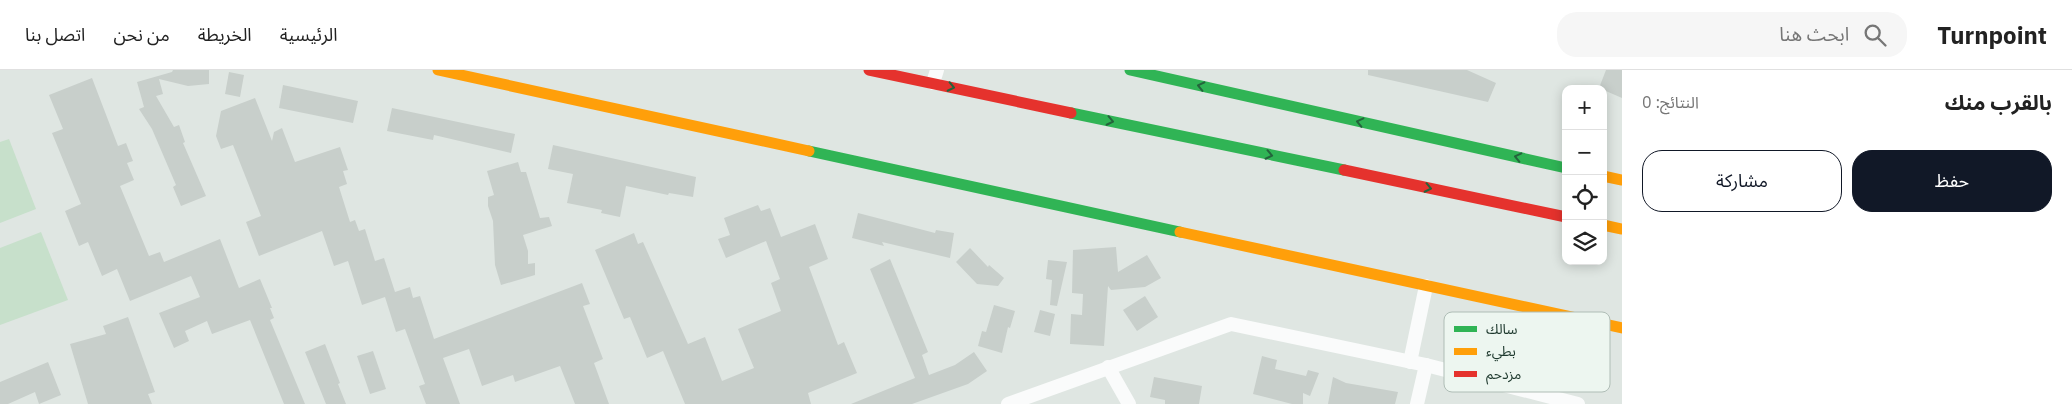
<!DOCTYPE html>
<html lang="ar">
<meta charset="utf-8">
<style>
body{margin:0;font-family:"IBM Plex Sans","Noto Sans Arabic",sans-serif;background:#f6f6f6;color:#222;direction:rtl}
.controls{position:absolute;right:15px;top:15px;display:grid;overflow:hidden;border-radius:10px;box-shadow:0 2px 12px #0003}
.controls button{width:45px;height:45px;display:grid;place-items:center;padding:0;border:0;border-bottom:1px solid #e0e0e0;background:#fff;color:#222;font:25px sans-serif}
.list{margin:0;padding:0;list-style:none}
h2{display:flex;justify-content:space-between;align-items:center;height:65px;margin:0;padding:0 20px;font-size:21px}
h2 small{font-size:16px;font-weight:400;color:#767676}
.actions{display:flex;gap:10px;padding:15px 20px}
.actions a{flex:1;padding:11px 0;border:1px solid #111827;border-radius:20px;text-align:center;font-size:18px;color:#111827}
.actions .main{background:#111827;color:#fff}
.icon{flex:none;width:28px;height:28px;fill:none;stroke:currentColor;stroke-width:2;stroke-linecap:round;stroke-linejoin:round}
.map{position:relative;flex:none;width:1622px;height:334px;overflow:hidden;direction:ltr}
header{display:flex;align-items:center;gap:30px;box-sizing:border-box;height:70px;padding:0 25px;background:#fff;border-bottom:1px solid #e0e0e0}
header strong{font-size:24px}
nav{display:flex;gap:28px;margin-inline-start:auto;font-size:18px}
.search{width:350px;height:45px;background:#f6f6f6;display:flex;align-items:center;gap:12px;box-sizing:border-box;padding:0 18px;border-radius:20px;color:#767676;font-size:19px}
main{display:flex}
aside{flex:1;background:#fff}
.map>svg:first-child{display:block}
</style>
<header>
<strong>Turnpoint</strong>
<div class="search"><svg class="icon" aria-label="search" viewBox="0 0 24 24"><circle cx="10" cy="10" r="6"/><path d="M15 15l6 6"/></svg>ابحث هنا</div>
<nav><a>الرئيسية</a><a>الخريطة</a><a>من نحن</a><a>اتصل بنا</a></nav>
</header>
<main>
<aside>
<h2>بالقرب منك<small>النتائج: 0</small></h2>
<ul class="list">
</ul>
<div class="actions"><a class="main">حفظ</a><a>مشاركة</a></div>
</aside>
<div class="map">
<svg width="1622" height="334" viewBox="0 0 1622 334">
<rect width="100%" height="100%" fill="#dfe6e2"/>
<g fill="#c7e0cb">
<path d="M 9,69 L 36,139 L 0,153 L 0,72 Z"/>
<path d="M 41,162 L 68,230 L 0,255 L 0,178 Z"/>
</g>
<g fill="#c8cfcb">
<path d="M 173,0 L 209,0 L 209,14 L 188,16 L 159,9 L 163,24 L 156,26 L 174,57 L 179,55 L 185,72 L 183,73 L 206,126 L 181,136 L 173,117 L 176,115 L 152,59 L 139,39 L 144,37 L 137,12 L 172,2 Z"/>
<path d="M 1368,0 L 1467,0 L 1496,13 L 1488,32 L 1368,5 Z"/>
<path d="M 1606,0 L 1622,0 L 1622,28 L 1599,18 Z"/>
<path d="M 229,2 L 244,5 L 240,27 L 225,24 Z"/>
<path d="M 92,8 L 118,76 L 126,73 L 133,91 L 127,93 L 134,110 L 120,116 L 149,186 L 160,182 L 164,192 L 220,169 L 239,218 L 260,209 L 272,238 L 270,238 L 274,248 L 270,250 L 305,334 L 284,334 L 250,250 L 212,264 L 207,251 L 185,261 L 189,271 L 174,278 L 159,243 L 200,227 L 191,206 L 130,231 L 117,199 L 102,206 L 88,172 L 79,176 L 65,141 L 81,134 L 52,63 L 63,59 L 49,25 Z"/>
<path d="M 283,15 L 358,31 L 353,53 L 279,38 Z"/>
<path d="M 255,28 L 272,71 L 274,62 L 282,58 L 295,92 L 340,77 L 348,100 L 343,101 L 347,114 L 339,117 L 350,152 L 355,150 L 359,161 L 365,159 L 375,191 L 384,188 L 395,222 L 410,217 L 413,228 L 420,226 L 434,269 L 582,213 L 590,234 L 583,236 L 603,289 L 594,293 L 609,334 L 575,334 L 560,296 L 515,312 L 513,305 L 482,316 L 469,279 L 443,288 L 460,334 L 426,334 L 419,316 L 425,314 L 405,259 L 396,262 L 385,227 L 362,235 L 348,191 L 334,196 L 322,161 L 259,186 L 246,152 L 261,146 L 233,75 L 221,79 L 216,66 L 221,41 Z"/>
<path d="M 392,38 L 515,64 L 511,83 L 434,65 L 433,70 L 387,61 Z"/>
<path d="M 553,75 L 696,107 L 693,127 L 669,123 L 668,125 L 626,116 L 620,147 L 601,143 L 602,140 L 567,133 L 573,104 L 548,99 Z"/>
<path d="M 518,92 L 521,102 L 526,102 L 540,148 L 549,147 L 552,156 L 523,165 L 528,181 L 528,194 L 535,193 L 535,205 L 501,215 L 495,195 L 493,151 L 488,136 L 488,127 L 494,125 L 487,101 Z"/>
<path d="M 758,135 L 761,141 L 770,138 L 781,167 L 815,154 L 828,189 L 809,197 L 838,275 L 844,272 L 857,303 L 808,323 L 811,334 L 685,334 L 663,281 L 647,288 L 630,247 L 624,249 L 595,180 L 634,163 L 638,174 L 643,172 L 688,274 L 705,267 L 722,311 L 754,298 L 738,259 L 781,241 L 771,213 L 780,209 L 766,171 L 726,188 L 718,169 L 730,165 L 724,148 Z"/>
<path d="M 858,143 L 935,163 L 936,160 L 954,163 L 950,188 L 882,172 L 884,176 L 852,168 Z"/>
<path d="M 1116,177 L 1118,202 L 1147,185 L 1161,208 L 1145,217 L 1111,220 L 1108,216 L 1104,276 L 1070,274 L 1071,244 L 1082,245 L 1083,224 L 1072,223 L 1073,180 Z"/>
<path d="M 970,178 L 988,197 L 989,195 L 1004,208 L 998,216 L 977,214 L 956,192 Z"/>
<path d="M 890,189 L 928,282 L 922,285 L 929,305 L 955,295 L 974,282 L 987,301 L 968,314 L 912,334 L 851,334 L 915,308 L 870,199 Z"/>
<path d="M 1048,190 L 1067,192 L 1057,236 L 1050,235 L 1052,210 L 1046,209 Z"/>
<path d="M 1145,226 L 1158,247 L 1137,261 L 1123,240 Z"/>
<path d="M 994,235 L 1015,241 L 1010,258 L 1008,257 L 1002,283 L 978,276 L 982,261 L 986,262 Z"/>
<path d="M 1040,240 L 1055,244 L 1050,266 L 1034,262 Z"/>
<path d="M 128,247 L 155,322 L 148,324 L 152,334 L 88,334 L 70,274 L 106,264 L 103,256 Z"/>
<path d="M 325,274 L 340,313 L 338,314 L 346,334 L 326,334 L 305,282 Z"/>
<path d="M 373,281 L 386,319 L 370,324 L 357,286 Z"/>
<path d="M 1262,286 L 1277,290 L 1275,299 L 1306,306 L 1308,300 L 1319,303 L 1310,326 L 1303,323 L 1303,334 L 1292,334 L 1253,324 Z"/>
<path d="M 48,292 L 61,325 L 39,334 L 35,322 L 8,334 L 0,334 L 0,312 Z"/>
<path d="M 1154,307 L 1202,316 L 1199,334 L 1165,334 L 1165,330 L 1150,327 Z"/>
<path d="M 1333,307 L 1346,313 L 1398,322 L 1395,334 L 1328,334 Z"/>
</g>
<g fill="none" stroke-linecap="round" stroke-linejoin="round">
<g stroke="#fafbfb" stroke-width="14">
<path d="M 933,13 L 937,0"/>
<path d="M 1410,292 L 1426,216"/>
<path d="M 1108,297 L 1129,334"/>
<path d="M 1008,334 L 1231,254 L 1426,295 L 1578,334"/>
<path d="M 1417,334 L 1426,295"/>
</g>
<g stroke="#30b455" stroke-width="11">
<path d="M 1130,0 L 1566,98"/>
<path d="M 1071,43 L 1344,100"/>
<path d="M 809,81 L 1180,162"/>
</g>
<g stroke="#ff9f0a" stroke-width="11">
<path d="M 438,0 L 809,81"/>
<path d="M 1603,106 L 1622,110"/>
<path d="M 1603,155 L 1622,159"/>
<path d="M 1180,162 L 1622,258"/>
</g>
<g stroke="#e5322d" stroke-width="11">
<path d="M 869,0 L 1071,43"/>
<path d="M 1344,100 L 1566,147"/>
</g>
</g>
<defs><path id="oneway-chevron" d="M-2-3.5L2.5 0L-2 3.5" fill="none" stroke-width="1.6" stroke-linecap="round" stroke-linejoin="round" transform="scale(1.25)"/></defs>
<g stroke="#24643c">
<use href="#oneway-chevron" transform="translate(1201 16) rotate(-167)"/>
<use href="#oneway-chevron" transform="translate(951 17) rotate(12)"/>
<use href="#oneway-chevron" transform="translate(1110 51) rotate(12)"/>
<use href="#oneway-chevron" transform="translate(1360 52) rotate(-167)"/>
<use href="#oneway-chevron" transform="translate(1269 85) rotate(12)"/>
<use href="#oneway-chevron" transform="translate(1518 87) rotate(-167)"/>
<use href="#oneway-chevron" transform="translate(1428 118) rotate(12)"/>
</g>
<rect x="1444" y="242" width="166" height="80" rx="8" fill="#edf6f0" stroke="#afbdb6" stroke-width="1"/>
<rect x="1454" y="256" width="23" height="6" fill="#30b455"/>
<rect x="1454" y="278" width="23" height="7" fill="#ff9f0a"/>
<rect x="1454" y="301" width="23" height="6" fill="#e5322d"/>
<g font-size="14" fill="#1e392e">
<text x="1486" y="264">سالك</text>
<text x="1486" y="286">بطيء</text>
<text x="1486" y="309">مزدحم</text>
</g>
</svg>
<div class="controls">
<button>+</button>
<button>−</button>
<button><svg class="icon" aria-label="locate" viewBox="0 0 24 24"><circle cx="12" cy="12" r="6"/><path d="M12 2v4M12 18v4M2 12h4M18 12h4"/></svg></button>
<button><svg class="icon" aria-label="layers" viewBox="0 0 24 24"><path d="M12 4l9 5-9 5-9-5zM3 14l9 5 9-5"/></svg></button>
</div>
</div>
</main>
